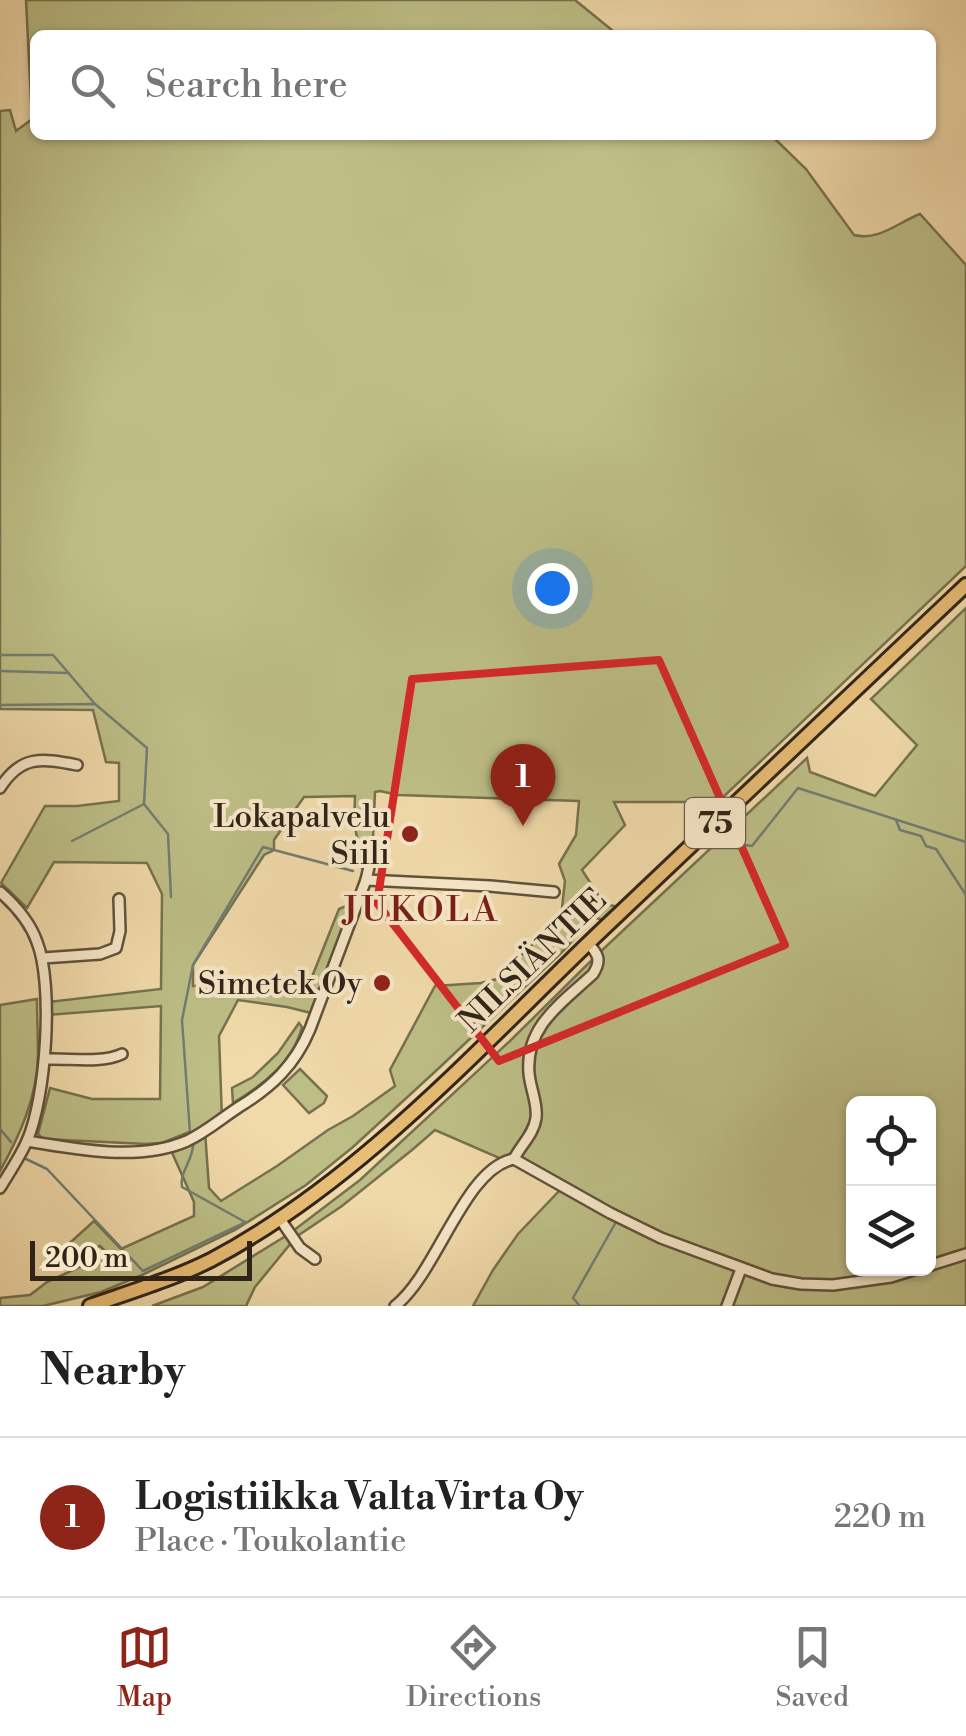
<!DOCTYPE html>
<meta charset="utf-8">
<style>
body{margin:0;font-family:"Libre Bodoni",serif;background:#f6f6f6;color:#222}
.controls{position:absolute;right:30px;bottom:30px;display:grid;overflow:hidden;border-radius:15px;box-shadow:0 2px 8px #0004}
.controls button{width:90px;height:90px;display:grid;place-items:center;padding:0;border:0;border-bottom:2px solid #e0e0e0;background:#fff;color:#222;font:50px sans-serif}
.scale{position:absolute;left:30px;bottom:25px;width:222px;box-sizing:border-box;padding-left:10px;border:5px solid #302418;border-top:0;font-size:28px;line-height:35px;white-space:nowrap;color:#302418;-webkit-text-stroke:8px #f6e7c8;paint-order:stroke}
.you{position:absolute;left:552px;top:588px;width:35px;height:35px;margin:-25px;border:8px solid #fff;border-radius:50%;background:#1a73e8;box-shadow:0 0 0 15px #1a73e833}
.badge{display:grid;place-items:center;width:65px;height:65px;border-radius:50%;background:#8f2418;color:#fff;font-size:32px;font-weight:700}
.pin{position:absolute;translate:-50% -82px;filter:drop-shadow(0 2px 5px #0008)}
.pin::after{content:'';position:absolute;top:52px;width:35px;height:30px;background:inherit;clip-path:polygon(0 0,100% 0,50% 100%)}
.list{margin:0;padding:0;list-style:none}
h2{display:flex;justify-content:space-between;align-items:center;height:130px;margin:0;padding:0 40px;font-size:42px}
h2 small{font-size:32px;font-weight:400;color:#767676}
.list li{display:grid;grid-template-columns:65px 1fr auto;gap:30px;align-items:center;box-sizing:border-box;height:160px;padding:0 40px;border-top:2px solid #e0e0e0}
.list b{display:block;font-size:38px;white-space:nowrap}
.list p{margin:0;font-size:32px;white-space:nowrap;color:#767676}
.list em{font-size:32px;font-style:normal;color:#767676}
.icon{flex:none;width:55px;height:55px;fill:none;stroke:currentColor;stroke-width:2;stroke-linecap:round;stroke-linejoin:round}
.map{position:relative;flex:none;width:966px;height:1306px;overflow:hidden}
.search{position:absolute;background:#fff;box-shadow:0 2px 8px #0004;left:30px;right:30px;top:30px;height:110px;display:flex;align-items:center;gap:25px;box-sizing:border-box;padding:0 35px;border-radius:15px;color:#767676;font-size:38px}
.sheet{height:290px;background:#fff}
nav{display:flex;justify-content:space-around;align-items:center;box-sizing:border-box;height:140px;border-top:2px solid #e0e0e0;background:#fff;font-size:28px;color:#767676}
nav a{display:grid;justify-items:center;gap:5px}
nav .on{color:#8f2418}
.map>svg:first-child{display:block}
</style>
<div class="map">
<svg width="966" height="1306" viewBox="0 0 966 1306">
<rect width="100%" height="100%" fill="#f1daaa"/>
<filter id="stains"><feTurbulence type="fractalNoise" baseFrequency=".002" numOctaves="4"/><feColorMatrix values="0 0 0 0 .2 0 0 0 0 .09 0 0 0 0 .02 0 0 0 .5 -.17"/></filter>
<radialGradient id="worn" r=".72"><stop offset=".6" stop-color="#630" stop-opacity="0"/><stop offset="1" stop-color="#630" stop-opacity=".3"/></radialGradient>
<g fill="#bdbe86" stroke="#76714f" stroke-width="2.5" fill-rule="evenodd">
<path d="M 26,0 L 575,0 L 618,35 L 35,35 L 35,100 L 31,100 Z"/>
<path d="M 10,110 L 16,131 L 35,117 L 35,135 L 771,135 L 806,169 L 854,235 C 879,241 897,223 920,214 L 966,265 L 966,566 L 698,821 L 692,814 L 702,808 L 703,802 L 614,802 L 625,825 L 582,870 L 604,904 L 625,908 L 610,923 L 594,917 L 563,951 L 439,1068 L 353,1147 L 306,1185 L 235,1230 L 142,1275 L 101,1292 L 43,1306 L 0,1306 L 0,1298 L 30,1295 L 47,1282 L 108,1254 L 100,1246 L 47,1267 L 61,1251 L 94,1221 L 121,1249 L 194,1216 L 194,1202 L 170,1148 L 192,1138 L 189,1132 L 162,1143 L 146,1144 L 43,1139 L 38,1134 L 50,1088 L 92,1099 L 160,1099 L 161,1006 L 48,1015 L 48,1002 L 161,989 L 162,894 L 147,863 L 54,862 L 27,908 L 1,883 L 45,806 L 77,806 L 119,801 L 119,763 L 106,762 L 93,710 L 0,709 L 0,111 ZM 380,791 L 398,795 L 579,801 L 576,835 L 559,864 L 565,881 L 561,917 L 497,979 L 481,983 L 435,986 L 390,1070 L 395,1086 L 353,1116 L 328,1130 L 277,1166 L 221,1201 L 209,1188 L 205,1131 L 222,1119 L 219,1036 L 238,1000 L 287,1007 L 311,1013 L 351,908 L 346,906 L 339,909 L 306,992 L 298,996 L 235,986 L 193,986 L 193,965 L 264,855 L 274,850 L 274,840 L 304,797 L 355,796 L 354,824 L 359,846 L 366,847 L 373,839 L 375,792 Z"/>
<path d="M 966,608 L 966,1306 L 473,1306 L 493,1270 L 518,1234 L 561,1189 L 680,1245 L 514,1159 L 506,1161 L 435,1130 L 412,1150 L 342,1206 L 296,1237 L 255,1287 L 246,1306 L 152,1306 L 203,1287 L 289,1234 L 360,1180 L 512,1039 L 598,954 L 807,758 L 810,772 L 875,796 L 917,745 L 871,699 ZM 854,1104 L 928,1104 L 928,1268 L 854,1268 Z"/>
<path d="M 37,999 C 37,1018 38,1037 38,1056 C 37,1097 20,1135 0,1171 L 0,1005 Z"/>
<path d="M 299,1023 L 302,1027 C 293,1062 263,1085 233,1103 L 232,1088 L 253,1077 L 278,1053 Z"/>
<path d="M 300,1069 L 327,1096 L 324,1103 L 309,1113 L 283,1085 Z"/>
</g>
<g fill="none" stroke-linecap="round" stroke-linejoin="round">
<g stroke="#717e73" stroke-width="2.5">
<path d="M 0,542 L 0,537"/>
<path d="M 0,655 L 53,655 L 95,704"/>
<path d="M 0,671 L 69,673"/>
<path d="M 0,705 L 95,704 L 147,748 L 144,804 L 72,841"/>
<path d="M 144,804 L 168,834 L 171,897"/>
<path d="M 896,820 L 900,830 L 921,836 L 926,846 L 936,849 L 966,895"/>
<path d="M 731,843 L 752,846 L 798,788 L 966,842"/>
<path d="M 0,1129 L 11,1142"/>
<path d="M 190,1133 L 182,1020 L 193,965 L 263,847 L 353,871"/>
<path d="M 193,1145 C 193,1160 179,1173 182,1187 L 245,1222"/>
<path d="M 24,1158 L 47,1169 L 143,1271 L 246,1222"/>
<path d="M 580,1306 L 573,1298 L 616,1222"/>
</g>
<defs>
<g id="minor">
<path d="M 0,788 C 21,755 41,758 77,765"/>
<path d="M 366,880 L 490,886 L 554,892"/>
<path d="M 0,892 C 16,906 30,922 37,942 C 54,985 46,1098 27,1141 C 20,1157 9,1173 0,1188"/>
<path d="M 43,958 L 100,954 L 116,948 L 120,931 L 119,899"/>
<path d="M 45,1059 C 70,1058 100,1064 122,1054"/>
<path d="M 27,1141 C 78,1149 138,1162 187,1141 C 206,1132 222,1118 239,1107 C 272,1087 295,1065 310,1029 L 366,880 L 369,867 L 359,856"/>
<path d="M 514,1159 C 520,1146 534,1134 536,1118 C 538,1103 530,1088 529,1073 C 525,1026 562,1003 593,974 C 602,960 598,954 588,943"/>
<path d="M 280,1219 L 300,1248 L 315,1259"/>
<path d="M 928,1266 L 966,1254"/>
<path d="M 395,1306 C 437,1274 464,1168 514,1159 L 610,1213 L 661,1238 L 772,1279 L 801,1284 L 833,1285 L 891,1277 L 920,1268"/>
<path d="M 727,1306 L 741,1269"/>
</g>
<path id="primary" d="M 90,1306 C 130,1292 173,1279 211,1260 C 361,1181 481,1045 603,929 C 723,814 845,700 966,585"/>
</defs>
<use href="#minor" stroke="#60523c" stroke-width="14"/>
<use href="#primary" stroke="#302418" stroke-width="18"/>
<use href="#minor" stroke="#f6e7c8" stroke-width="9"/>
<use href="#primary" stroke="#e8bd75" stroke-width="12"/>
</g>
<path fill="none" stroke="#d62828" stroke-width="8" stroke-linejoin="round" d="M 659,660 L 785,945 L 499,1061 L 377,903 L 412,679 Z"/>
<g fill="#8f2418" stroke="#f6e7c8" stroke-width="4">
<circle cx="410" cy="834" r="10"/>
<circle cx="382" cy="983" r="10"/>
</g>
<g text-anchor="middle" stroke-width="8" stroke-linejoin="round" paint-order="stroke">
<rect fill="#f6e7c8" stroke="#6b5e4d" stroke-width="2.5" x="685" y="798" width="60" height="50" rx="8"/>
<g font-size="30" font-weight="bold" fill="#302418">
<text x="715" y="833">75</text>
</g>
<g font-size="32" fill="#302418" stroke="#f6e7c8" text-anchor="end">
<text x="390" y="827">Lokapalvelu<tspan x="390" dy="37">Siili</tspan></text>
<text x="362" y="994">Simetek Oy</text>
</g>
<g font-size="32" fill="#302418" stroke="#f6e7c8">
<text transform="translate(532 960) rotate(-44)" y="11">NILSIÄNTIE</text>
</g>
<g font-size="35" letter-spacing="2.5" fill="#7a1f14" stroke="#f6e7c8">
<text x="421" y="921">JUKOLA</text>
</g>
</g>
<rect width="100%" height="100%" filter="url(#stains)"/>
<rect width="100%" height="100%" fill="url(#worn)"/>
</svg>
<div class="controls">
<button><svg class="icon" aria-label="locate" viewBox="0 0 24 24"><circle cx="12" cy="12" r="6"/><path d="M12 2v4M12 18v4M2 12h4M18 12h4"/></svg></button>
<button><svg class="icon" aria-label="layers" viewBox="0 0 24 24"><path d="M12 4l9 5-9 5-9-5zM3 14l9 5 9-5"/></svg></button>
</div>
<div class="scale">200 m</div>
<div class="you"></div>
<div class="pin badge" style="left:523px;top:826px">1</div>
<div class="search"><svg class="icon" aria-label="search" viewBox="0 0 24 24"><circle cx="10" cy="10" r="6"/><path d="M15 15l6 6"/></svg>Search here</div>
</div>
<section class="sheet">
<h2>Nearby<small></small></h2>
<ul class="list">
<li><span class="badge">1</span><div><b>Logistiikka ValtaVirta Oy</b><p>Place · Toukolantie</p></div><em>220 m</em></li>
</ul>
</section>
<nav>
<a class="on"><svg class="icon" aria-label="map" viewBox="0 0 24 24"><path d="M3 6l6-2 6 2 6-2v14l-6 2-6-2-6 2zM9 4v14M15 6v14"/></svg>Map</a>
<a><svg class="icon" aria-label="directions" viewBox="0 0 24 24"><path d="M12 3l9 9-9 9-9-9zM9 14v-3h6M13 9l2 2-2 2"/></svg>Directions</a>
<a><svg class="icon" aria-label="saved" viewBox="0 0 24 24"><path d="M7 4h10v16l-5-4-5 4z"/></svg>Saved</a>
</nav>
